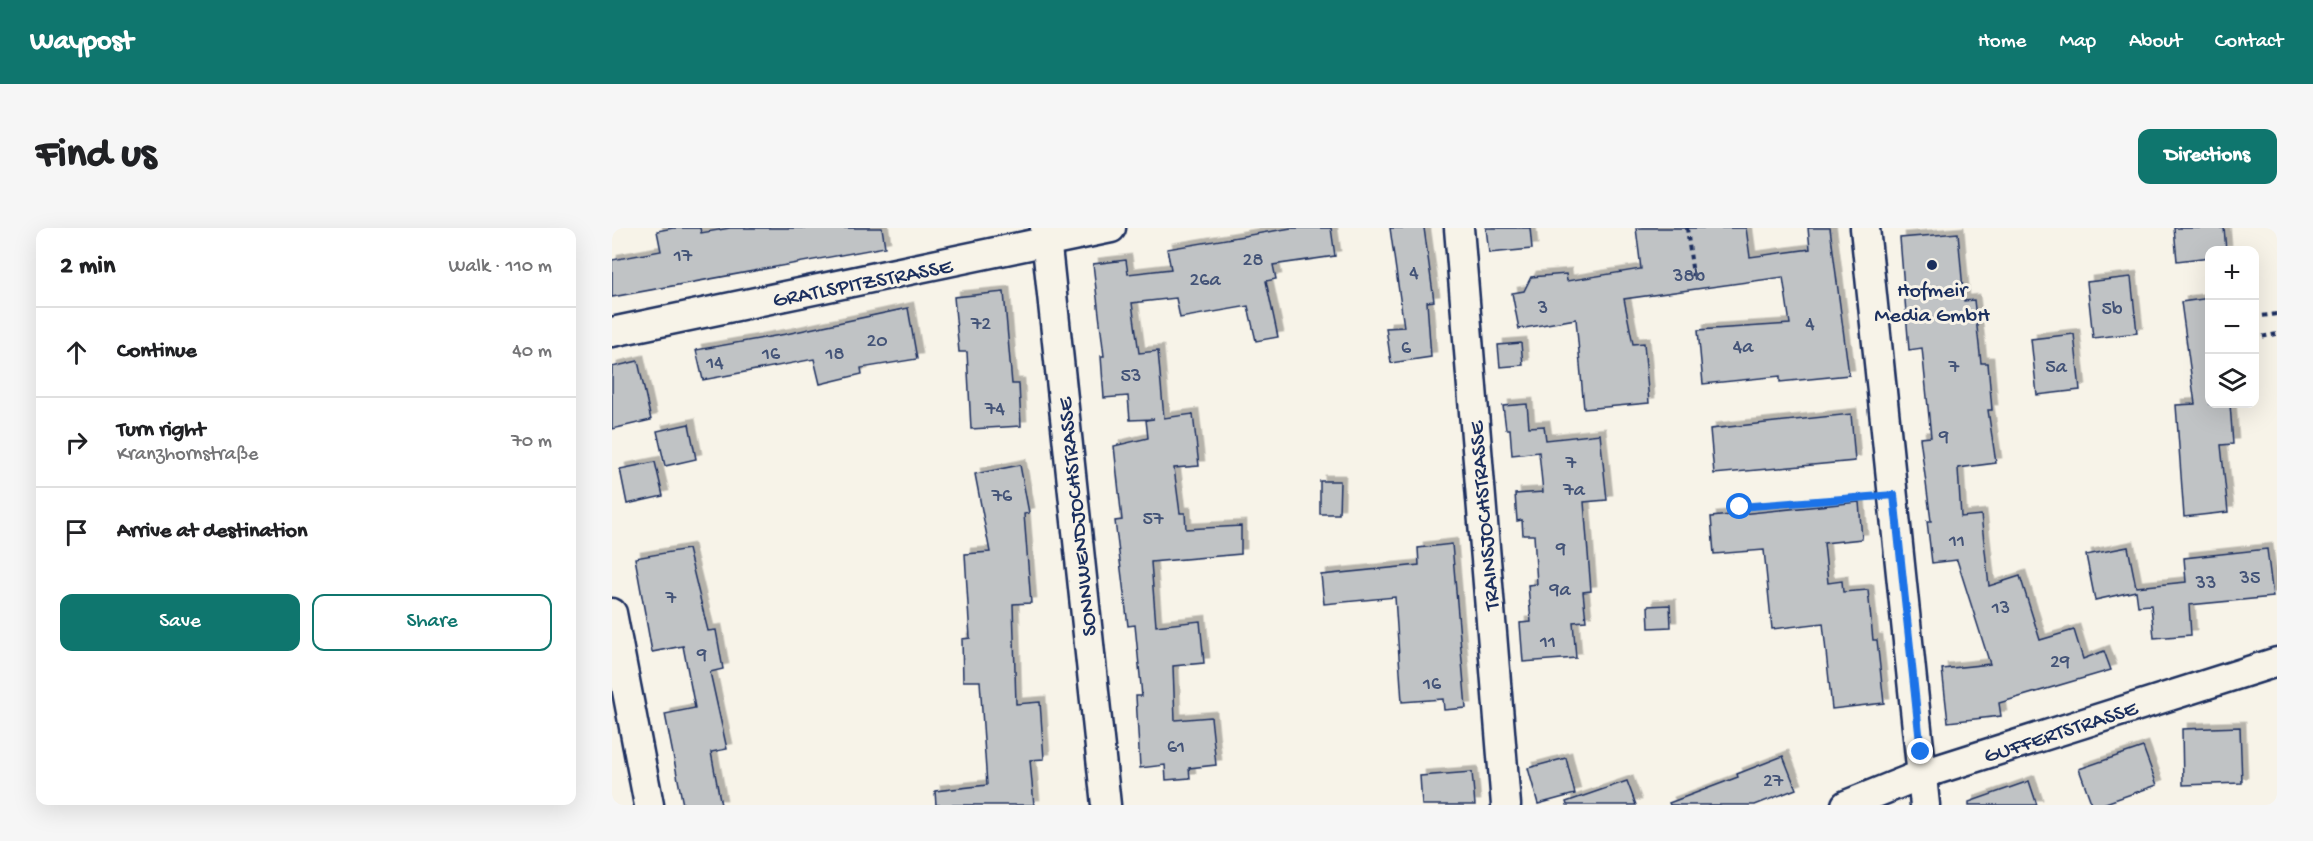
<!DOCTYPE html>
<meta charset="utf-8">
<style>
body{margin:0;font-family:"Gochi Hand",sans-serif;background:#f6f6f6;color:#202124}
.controls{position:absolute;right:18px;top:18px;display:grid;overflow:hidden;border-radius:12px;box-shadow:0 6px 24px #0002}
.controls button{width:54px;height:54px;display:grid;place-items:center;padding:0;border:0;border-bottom:2px solid #e0e0e0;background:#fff;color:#202124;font:30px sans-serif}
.stop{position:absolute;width:18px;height:18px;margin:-14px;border:4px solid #1a73e8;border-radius:50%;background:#fff}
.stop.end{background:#1a73e8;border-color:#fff;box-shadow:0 2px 6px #0008}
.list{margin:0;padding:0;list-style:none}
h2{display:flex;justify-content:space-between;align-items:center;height:78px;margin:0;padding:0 24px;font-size:26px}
h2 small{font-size:20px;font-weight:400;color:#757577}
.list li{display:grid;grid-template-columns:39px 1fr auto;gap:18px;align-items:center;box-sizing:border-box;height:90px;padding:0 24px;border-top:2px solid #e0e0e0}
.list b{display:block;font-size:22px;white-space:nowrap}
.list p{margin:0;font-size:20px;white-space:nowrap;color:#757577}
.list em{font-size:20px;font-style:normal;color:#757577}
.actions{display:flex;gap:12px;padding:18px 24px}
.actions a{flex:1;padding:14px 0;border:2px solid #0f766e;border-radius:12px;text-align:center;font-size:21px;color:#0f766e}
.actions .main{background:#0f766e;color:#fff}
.icon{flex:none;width:33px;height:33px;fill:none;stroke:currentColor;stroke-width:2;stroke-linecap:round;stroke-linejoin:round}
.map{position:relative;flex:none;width:1665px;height:577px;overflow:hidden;border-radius:12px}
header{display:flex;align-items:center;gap:36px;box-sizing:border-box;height:84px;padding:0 30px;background:#0f766e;color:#fff}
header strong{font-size:28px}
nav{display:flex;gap:33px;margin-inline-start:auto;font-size:21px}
.intro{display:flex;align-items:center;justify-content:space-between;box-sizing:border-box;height:144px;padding:0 36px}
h1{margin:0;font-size:42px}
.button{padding:15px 27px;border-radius:12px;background:#0f766e;color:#fff;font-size:21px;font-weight:700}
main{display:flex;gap:36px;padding:0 36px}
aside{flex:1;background:#fff;border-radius:12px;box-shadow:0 6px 24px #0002}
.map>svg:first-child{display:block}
</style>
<header>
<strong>Waypost</strong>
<nav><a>Home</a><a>Map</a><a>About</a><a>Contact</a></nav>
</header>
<div class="intro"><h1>Find us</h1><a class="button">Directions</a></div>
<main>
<aside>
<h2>2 min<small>Walk · 110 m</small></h2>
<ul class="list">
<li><svg class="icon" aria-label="ahead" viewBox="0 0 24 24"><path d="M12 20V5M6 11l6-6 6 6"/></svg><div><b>Continue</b></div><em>40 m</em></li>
<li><svg class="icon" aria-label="right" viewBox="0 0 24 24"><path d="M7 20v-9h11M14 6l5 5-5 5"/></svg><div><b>Turn right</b><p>Kranzhornstraße</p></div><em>70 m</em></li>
<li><svg class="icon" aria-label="arrive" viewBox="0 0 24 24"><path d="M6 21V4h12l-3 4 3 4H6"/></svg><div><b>Arrive at destination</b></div></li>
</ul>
<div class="actions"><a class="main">Save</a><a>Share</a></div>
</aside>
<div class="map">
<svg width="1665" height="577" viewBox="0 0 1665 577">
<defs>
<filter id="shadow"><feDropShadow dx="5.5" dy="-5.5" stdDeviation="0" flood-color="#0004"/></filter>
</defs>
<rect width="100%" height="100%" fill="#f7f3e8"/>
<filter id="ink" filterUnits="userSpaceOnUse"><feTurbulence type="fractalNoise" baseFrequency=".0167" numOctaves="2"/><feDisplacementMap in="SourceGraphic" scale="12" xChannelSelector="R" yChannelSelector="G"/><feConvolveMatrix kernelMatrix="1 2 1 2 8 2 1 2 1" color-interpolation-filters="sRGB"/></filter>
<g filter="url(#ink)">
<g fill="#c0c3c5" stroke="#1b2f5e" stroke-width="1.5" filter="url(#shadow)">
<path d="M 61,0 L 88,0 L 89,5 L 118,0 L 270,0 L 273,19 L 0,69 L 0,32 L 49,23 L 45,3 Z"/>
<path d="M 679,0 L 719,0 L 723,28 L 661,37 L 664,51 L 654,53 L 666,109 L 644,113 L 636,78 L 568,90 L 564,70 L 520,75 L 527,125 L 546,123 L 552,190 L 581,186 L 587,238 L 562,240 L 568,285 L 573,285 L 574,301 L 629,298 L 629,326 L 539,334 L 544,398 L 588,393 L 592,435 L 561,438 L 563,492 L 599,489 L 604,537 L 577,540 L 578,550 L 554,552 L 553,537 L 528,540 L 524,468 L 530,468 L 523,397 L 516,398 L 503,293 L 510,292 L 502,218 L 536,210 L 534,192 L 542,191 L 518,192 L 516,168 L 492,170 L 489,128 L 492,128 L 481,36 L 514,32 L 516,46 L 559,41 L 555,21 Z"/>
<path d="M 778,0 L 812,0 L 822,73 L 815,74 L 819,129 L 779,135 L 774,100 L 792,99 Z"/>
<path d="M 874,0 L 918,0 L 920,21 L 877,25 Z"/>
<path d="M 1024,0 L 1134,0 L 1138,29 L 1198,21 L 1196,0 L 1218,0 L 1237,147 L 1168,154 L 1168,148 L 1091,156 L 1086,102 L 1178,96 L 1171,49 L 1012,71 L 1021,116 L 1032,115 L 1037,175 L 972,181 L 964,91 L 907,101 L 900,65 L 912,63 L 919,49 L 954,46 L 955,53 L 1029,41 Z"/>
<path d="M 1562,0 L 1612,0 L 1614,22 L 1598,22 L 1598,29 L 1565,33 Z"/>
<path d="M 1346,5 L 1352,73 L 1362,72 L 1369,135 L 1376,135 L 1380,182 L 1376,182 L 1384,235 L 1346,240 L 1349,289 L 1369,287 L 1377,358 L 1408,348 L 1428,412 L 1462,402 L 1471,431 L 1492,423 L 1499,442 L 1387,475 L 1389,488 L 1336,494 L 1330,441 L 1378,436 L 1345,332 L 1320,335 L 1315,293 L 1319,293 L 1308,210 L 1319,209 L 1310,120 L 1297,122 L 1288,10 Z"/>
<path d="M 1519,49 L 1525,105 L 1481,110 L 1475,54 Z"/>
<path d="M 392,64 L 400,156 L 407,156 L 409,198 L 359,201 L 355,124 L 347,124 L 342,69 Z"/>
<path d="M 1598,70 L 1598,176 L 1618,176 L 1621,216 L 1609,217 L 1616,284 L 1572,289 L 1564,177 L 1583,176 L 1569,74 Z"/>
<path d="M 296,80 L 305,131 L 249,140 L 250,146 L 208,156 L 202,131 L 91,152 L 84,122 L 174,106 Z"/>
<path d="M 1462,106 L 1468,162 L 1425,167 L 1419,111 Z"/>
<path d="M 909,115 L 911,137 L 888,139 L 886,117 Z"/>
<path d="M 26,133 L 39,192 L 0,201 L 0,139 Z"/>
<path d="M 915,176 L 917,199 L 932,198 L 934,212 L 988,206 L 995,272 L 972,274 L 979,363 L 971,364 L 974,393 L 961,394 L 964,430 L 911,434 L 908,395 L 919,394 L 916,357 L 925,356 L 922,307 L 911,307 L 910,292 L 905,293 L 903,266 L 931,264 L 927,224 L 900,227 L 898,201 L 894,201 L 891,178 Z"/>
<path d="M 1239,186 L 1243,233 L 1102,246 L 1098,201 Z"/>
<path d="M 77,196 L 84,231 L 53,238 L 45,203 Z"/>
<path d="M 43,234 L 51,268 L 15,276 L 8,241 Z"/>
<path d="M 408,237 L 417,285 L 412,286 L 419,375 L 401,376 L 404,476 L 428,474 L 432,531 L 418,532 L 422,577 L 324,577 L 323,563 L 375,557 L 368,453 L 351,453 L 350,411 L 358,410 L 353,326 L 378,324 L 363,246 Z"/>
<path d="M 708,253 L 728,253 L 727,286 L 708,286 Z"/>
<path d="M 1247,274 L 1250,311 L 1212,315 L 1216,355 L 1230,353 L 1231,364 L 1256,362 L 1261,412 L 1265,412 L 1272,475 L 1220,481 L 1211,395 L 1160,401 L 1152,322 L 1102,326 L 1099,289 Z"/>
<path d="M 840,316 L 854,480 L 832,482 L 831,471 L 790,474 L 783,369 L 712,376 L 709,347 L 807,337 L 806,320 Z"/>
<path d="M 1516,319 L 1524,359 L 1574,354 L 1572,330 L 1655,321 L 1661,369 L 1577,377 L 1579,407 L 1542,410 L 1539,377 L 1526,378 L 1524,363 L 1483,372 L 1474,327 Z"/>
<path d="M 76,321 L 96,403 L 104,402 L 111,441 L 98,444 L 115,521 L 99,524 L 109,577 L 71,577 L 53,486 L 83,480 L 71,418 L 40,424 L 23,330 Z"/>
<path d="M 1058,377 L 1059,399 L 1037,400 L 1036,378 Z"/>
<path d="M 1628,499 L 1630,555 L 1571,557 L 1570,501 Z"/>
<path d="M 1531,519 L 1545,557 L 1488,577 L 1480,577 L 1467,541 Z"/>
<path d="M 1171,528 L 1184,561 L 1143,577 L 1058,577 L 1057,575 L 1126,549 L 1125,546 Z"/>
<path d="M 954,530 L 963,566 L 926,576 L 916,540 Z"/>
<path d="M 860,544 L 863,577 L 810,577 L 808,548 Z"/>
<path d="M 1015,553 L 1024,577 L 955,577 L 954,574 Z"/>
<path d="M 1417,553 L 1425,577 L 1357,577 L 1357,574 Z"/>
</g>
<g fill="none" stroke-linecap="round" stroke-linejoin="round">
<defs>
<g id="minor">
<path d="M 433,0 L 494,577"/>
<path d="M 847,0 L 894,577"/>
<path d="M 1253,0 L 1313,577"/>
<path d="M 0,104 L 499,0"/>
<path d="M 0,385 L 37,577"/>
<path d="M 1234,577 L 1311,546 L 1665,434"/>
</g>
</defs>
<use href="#minor" stroke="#1b2f5e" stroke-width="33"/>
<g stroke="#1b2f5e" stroke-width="4" stroke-dasharray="4.5 4.5" stroke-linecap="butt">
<path d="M 1075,0 L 1081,48"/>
<path d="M 1642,89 L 1665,86"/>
<path d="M 1642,110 L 1665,106"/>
<path d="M 1128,279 L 1254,269"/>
</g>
<use href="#minor" stroke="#f7f3e8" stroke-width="28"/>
</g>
</g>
<g fill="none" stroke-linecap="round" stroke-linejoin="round" filter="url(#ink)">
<path stroke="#1a73e8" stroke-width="8" d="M 1128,279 L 1282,267 L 1309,524"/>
</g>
<circle fill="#1b2f5e" stroke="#f7f3e8" stroke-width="2" cx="1320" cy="37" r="6"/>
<g text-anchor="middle" stroke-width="6" stroke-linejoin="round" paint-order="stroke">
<g font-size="20" fill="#445478">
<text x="71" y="33">17</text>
<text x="641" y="37">28</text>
<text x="802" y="50">4</text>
<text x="1077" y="53">38b</text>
<text x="593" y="57">26a</text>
<text x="931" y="85">3</text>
<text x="1500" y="86">5b</text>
<text x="369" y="101">72</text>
<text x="1198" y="101">4</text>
<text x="265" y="118">20</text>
<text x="1131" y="124">4a</text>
<text x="794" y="125">6</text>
<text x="159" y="131">16</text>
<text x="223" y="131">18</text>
<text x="103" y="140">14</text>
<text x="1342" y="144">7</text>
<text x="1444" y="144">5a</text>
<text x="519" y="153">53</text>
<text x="383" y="186">74</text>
<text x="1332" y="214">9</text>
<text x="959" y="240">7</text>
<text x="962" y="267">7a</text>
<text x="390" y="273">76</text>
<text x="541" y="296">57</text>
<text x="1345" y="318">11</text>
<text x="949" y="326">9</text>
<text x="1638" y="355">35</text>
<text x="1594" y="360">33</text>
<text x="948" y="367">9a</text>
<text x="59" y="375">7</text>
<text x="1389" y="385">13</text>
<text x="936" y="419">11</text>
<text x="90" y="432">9</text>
<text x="1448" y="439">29</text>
<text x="820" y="461">16</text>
<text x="564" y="524">61</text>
<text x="1161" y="558">27</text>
</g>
<g font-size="22" fill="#1b2f5e" stroke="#f7f3e8">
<text transform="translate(250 53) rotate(-11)" y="8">GRATLSPITZSTRASSE</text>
<text transform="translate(870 288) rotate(-95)" y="8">TRAINSJOCHSTRASSE</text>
<text transform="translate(463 289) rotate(-96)" y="8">SONNWENDJOCHSTRASSE</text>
<text transform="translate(1448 502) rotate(-18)" y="8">GUFFERTSTRASSE</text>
</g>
<g font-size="22" fill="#1b2f5e" stroke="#f7f3e8">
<text x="1320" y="68">Hofmeir<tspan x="1320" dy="25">Media GmbH</tspan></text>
</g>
</g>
</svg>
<div class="controls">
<button>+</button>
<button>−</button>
<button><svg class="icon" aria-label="layers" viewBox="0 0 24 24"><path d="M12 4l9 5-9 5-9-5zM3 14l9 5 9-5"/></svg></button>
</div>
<div class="stop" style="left:1128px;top:279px"></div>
<div class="stop end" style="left:1309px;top:524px"></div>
</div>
</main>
